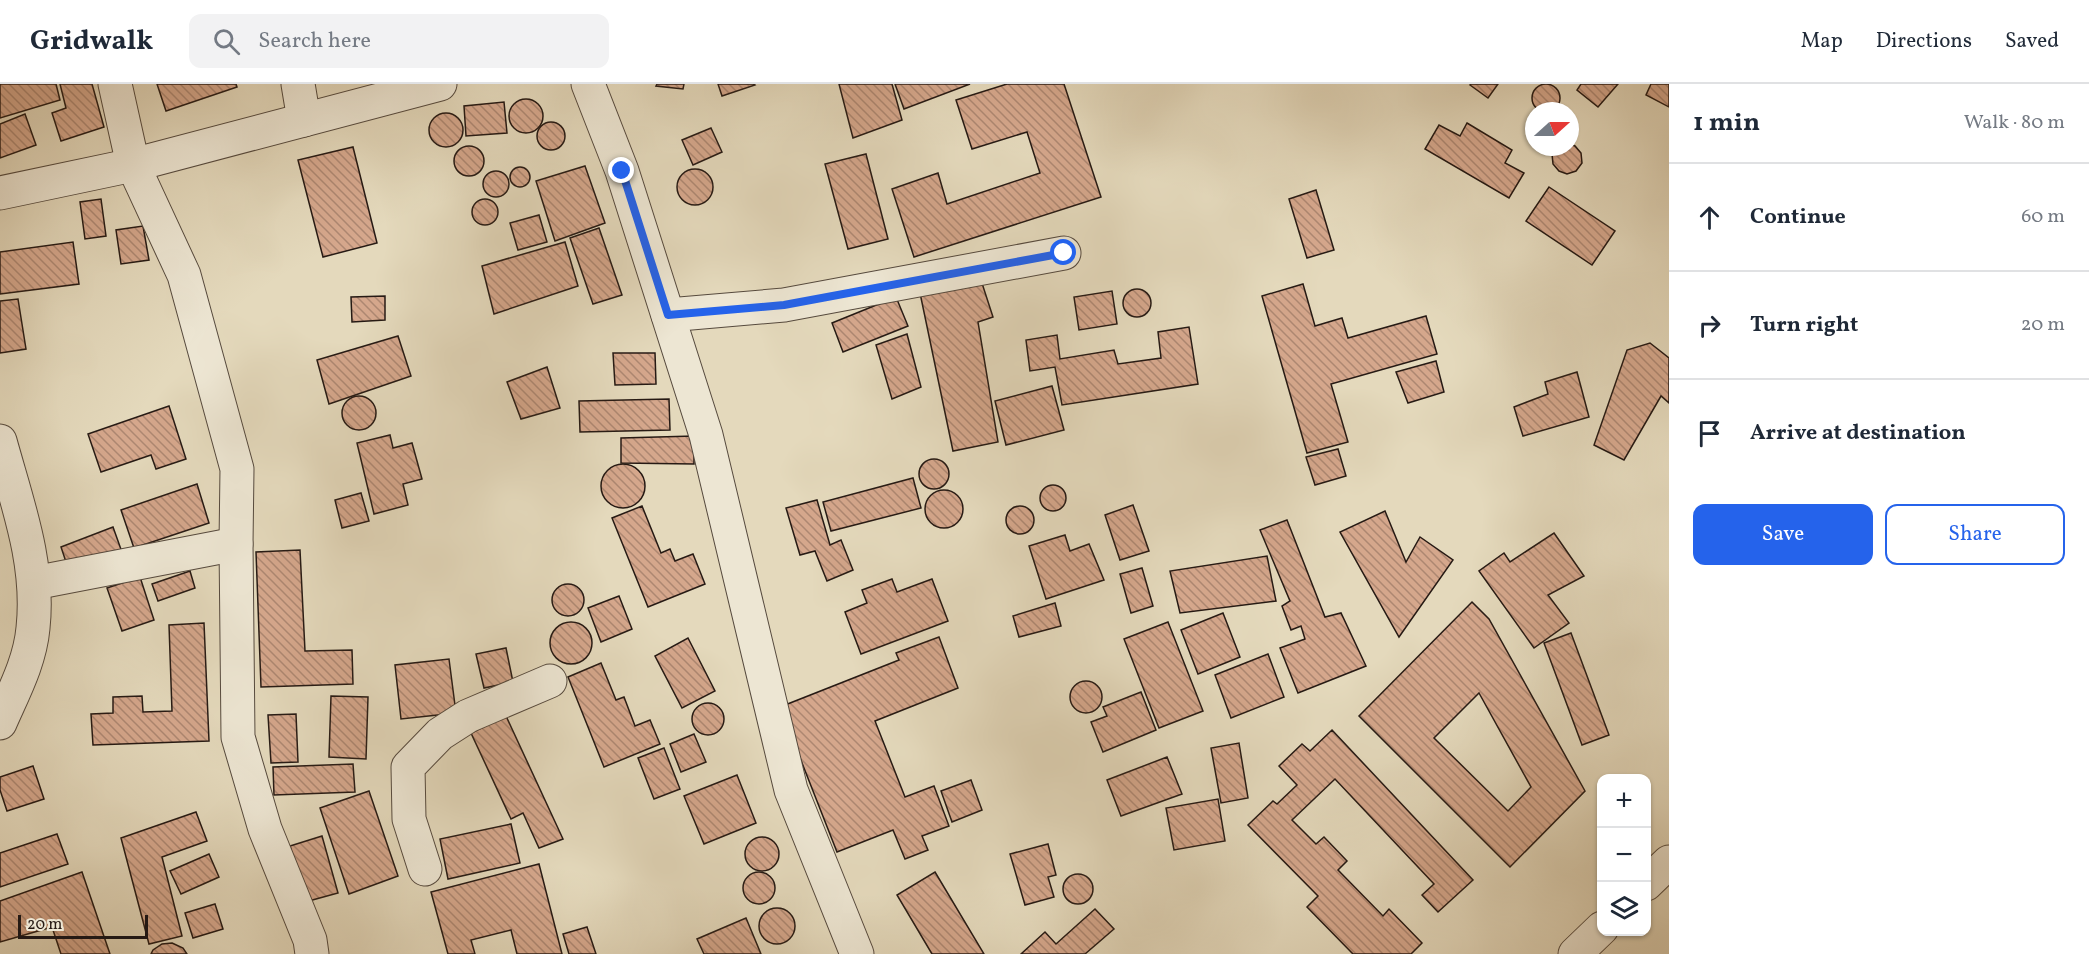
<!DOCTYPE html>
<meta charset="utf-8">
<style>
body{margin:0;font-family:Vollkorn,serif;background:#f2f2f3;color:#1f2937}
.controls{position:absolute;right:18px;bottom:18px;display:grid;overflow:hidden;border-radius:12px;box-shadow:0 2px 4px #0004}
.controls button{width:54px;height:54px;display:grid;place-items:center;padding:0;border:0;border-bottom:2px solid #e0e1e3;background:#fff;color:#1f2937;font:30px sans-serif}
.compass{position:absolute;left:1525px;top:18px;width:54px;height:54px;border-radius:50%;background:#fff;box-shadow:0 2px 4px #0004;rotate:69deg}
.scale{position:absolute;left:18px;bottom:15px;width:130px;box-sizing:border-box;padding-left:6px;border:3px solid #261a14;border-top:0;font-size:16px;line-height:21px;white-space:nowrap;color:#261a14;-webkit-text-stroke:4px #ede6d3;paint-order:stroke}
.stop{position:absolute;width:18px;height:18px;margin:-14px;border:4px solid #2563eb;border-radius:50%;background:#fff}
.stop.end{background:#2563eb;border-color:#fff;box-shadow:0 2px 6px #0008}
.list{margin:0;padding:0;list-style:none}
h2{display:flex;justify-content:space-between;align-items:center;height:78px;margin:0;padding:0 24px;font-size:26px}
h2 small{font-size:20px;font-weight:400;color:#747a83}
.list li{display:grid;grid-template-columns:39px 1fr auto;gap:18px;align-items:center;box-sizing:border-box;height:108px;padding:0 24px;border-top:2px solid #e0e1e3}
.list b{display:block;font-size:22px;white-space:nowrap}
.list em{font-size:20px;font-style:normal;color:#747a83}
.actions{display:flex;gap:12px;padding:18px 24px}
.actions a{flex:1;padding:14px 0;border:2px solid #2563eb;border-radius:12px;text-align:center;font-size:21px;color:#2563eb}
.actions .main{background:#2563eb;color:#fff}
.icon{flex:none;width:33px;height:33px;fill:none;stroke:currentColor;stroke-width:2;stroke-linecap:round;stroke-linejoin:round}
.map{position:relative;flex:none;width:1669px;height:870px;overflow:hidden}
header{display:flex;align-items:center;gap:36px;box-sizing:border-box;height:84px;padding:0 30px;background:#fff;border-bottom:2px solid #e0e1e3}
header strong{font-size:28px}
nav{display:flex;gap:33px;margin-inline-start:auto;font-size:21px}
.search{width:420px;height:54px;background:#f2f2f3;display:flex;align-items:center;gap:15px;box-sizing:border-box;padding:0 21px;border-radius:12px;color:#747a83;font-size:22px}
main{display:flex}
aside{flex:1;background:#fff}
.map>svg:first-child{display:block}
</style>
<header>
<strong>Gridwalk</strong>
<div class="search"><svg class="icon" aria-label="search" viewBox="0 0 24 24"><circle cx="10" cy="10" r="6"/><path d="M15 15l6 6"/></svg>Search here</div>
<nav><a>Map</a><a>Directions</a><a>Saved</a></nav>
</header>
<main>
<div class="map">
<svg width="1669" height="870" viewBox="0 0 1669 870">
<defs>
<pattern id="building-back-hatch" width="6" height="6" patternUnits="userSpaceOnUse" patternTransform="scale(1.5)"><rect width="6" height="6" fill="#d5a78c"/><path d="M-1 5l2 2M0 0l6 6M5-1l2 2" fill="none" stroke="#ad8771"/></pattern>
</defs>
<rect width="100%" height="100%" fill="#e4d9bc"/>
<filter id="stains"><feTurbulence type="fractalNoise" baseFrequency=".00333" numOctaves="4"/><feColorMatrix values="0 0 0 0 .2 0 0 0 0 .09 0 0 0 0 .02 0 0 0 .5 -.17"/></filter>
<radialGradient id="worn" r=".72"><stop offset=".6" stop-color="#630" stop-opacity="0"/><stop offset="1" stop-color="#630" stop-opacity=".3"/></radialGradient>
<g fill="url(#building-back-hatch)" stroke="#261a14" stroke-width="1.5" fill-rule="evenodd">
<path d="M 0,0 L 56,0 L 60,16 L 0,34 Z"/>
<path d="M 60,0 L 92,0 L 104,43 L 61,57 L 52,29 L 66,24 Z"/>
<path d="M 157,0 L 236,0 L 237,3 L 166,27 Z"/>
<path d="M 657,0 L 684,0 L 683,5 L 656,2 Z"/>
<path d="M 718,0 L 754,0 L 755,1 L 722,12 Z"/>
<path d="M 839,0 L 892,0 L 902,36 L 853,54 Z"/>
<path d="M 895,0 L 970,0 L 904,25 Z"/>
<path d="M 1007,0 L 1064,0 L 1101,113 L 914,173 L 892,105 L 938,89 L 947,120 L 1040,89 L 1027,48 L 972,65 L 956,16 Z"/>
<path d="M 1471,0 L 1498,0 L 1488,14 L 1470,1 Z"/>
<path d="M 1581,0 L 1618,0 L 1598,23 L 1577,6 Z"/>
<path d="M 1651,0 L 1669,0 L 1669,23 L 1646,11 Z"/>
<circle cx="1546" cy="14" r="14"/>
<circle cx="526" cy="32" r="17"/>
<path d="M 504,18 L 507,49 L 466,52 L 464,22 Z"/>
<circle cx="446" cy="46" r="17"/>
<path d="M 25,30 L 36,61 L 0,74 L 0,40 Z"/>
<circle cx="551" cy="52" r="14"/>
<path d="M 1467,39 L 1512,66 L 1505,79 L 1524,89 L 1509,114 L 1425,65 L 1439,41 L 1460,52 Z"/>
<path d="M 711,44 L 722,68 L 693,81 L 682,56 Z"/>
<path d="M 1570,60 L 1575,62 L 1581,69 L 1582,79 L 1576,87 L 1567,90 L 1559,87 L 1553,80 L 1552,70 L 1557,63 L 1570,63 Z"/>
<circle cx="469" cy="77" r="15"/>
<path d="M 353,63 L 377,159 L 323,173 L 298,76 Z"/>
<path d="M 866,70 L 888,155 L 848,165 L 825,80 Z"/>
<path d="M 585,82 L 605,139 L 555,157 L 536,97 Z"/>
<circle cx="520" cy="93" r="10"/>
<circle cx="695" cy="103" r="18"/>
<circle cx="496" cy="100" r="13"/>
<path d="M 1549,103 L 1615,147 L 1592,181 L 1526,137 Z"/>
<path d="M 1316,106 L 1334,166 L 1307,174 L 1289,115 Z"/>
<circle cx="485" cy="128" r="13"/>
<path d="M 101,115 L 106,152 L 85,155 L 80,118 Z"/>
<path d="M 539,131 L 547,158 L 518,166 L 510,139 Z"/>
<path d="M 143,142 L 149,176 L 121,180 L 116,146 Z"/>
<path d="M 599,144 L 622,211 L 593,220 L 570,154 Z"/>
<path d="M 73,158 L 79,200 L 0,210 L 0,168 Z"/>
<path d="M 565,158 L 578,202 L 494,230 L 482,182 Z"/>
<path d="M 979,190 L 993,233 L 978,238 L 998,358 L 953,367 L 920,209 Z"/>
<path d="M 1303,200 L 1315,242 L 1342,234 L 1348,254 L 1426,232 L 1437,270 L 1331,300 L 1348,358 L 1307,369 L 1262,212 Z"/>
<circle cx="1137" cy="219" r="14"/>
<path d="M 1112,207 L 1117,240 L 1079,246 L 1074,213 Z"/>
<path d="M 385,212 L 385,236 L 352,238 L 351,213 Z"/>
<path d="M 896,213 L 908,242 L 843,268 L 832,239 Z"/>
<path d="M 18,215 L 26,265 L 0,269 L 0,217 Z"/>
<path d="M 1189,243 L 1198,300 L 1062,321 L 1055,283 L 1030,287 L 1026,256 L 1057,251 L 1060,275 L 1114,266 L 1118,280 L 1161,274 L 1158,248 Z"/>
<path d="M 907,250 L 921,303 L 892,315 L 876,261 Z"/>
<path d="M 398,252 L 411,292 L 329,320 L 317,276 Z"/>
<path d="M 1650,259 L 1669,274 L 1669,319 L 1661,312 L 1624,376 L 1594,361 L 1627,266 Z"/>
<path d="M 613,269 L 655,269 L 656,300 L 615,301 Z"/>
<path d="M 1436,277 L 1444,308 L 1408,319 L 1396,288 Z"/>
<path d="M 547,283 L 560,324 L 521,335 L 507,298 Z"/>
<path d="M 1577,288 L 1589,333 L 1523,352 L 1514,323 L 1548,310 L 1545,298 Z"/>
<path d="M 1052,302 L 1064,346 L 1006,361 L 995,317 Z"/>
<circle cx="359" cy="329" r="17"/>
<path d="M 669,315 L 670,346 L 580,348 L 579,317 Z"/>
<path d="M 169,322 L 186,375 L 156,385 L 151,371 L 101,388 L 88,350 Z"/>
<path d="M 390,351 L 393,364 L 412,359 L 422,395 L 403,400 L 408,421 L 374,430 L 357,359 Z"/>
<path d="M 694,352 L 694,380 L 621,379 L 621,354 Z"/>
<path d="M 1338,365 L 1346,392 L 1315,401 L 1306,373 Z"/>
<circle cx="934" cy="390" r="15"/>
<circle cx="623" cy="402" r="22"/>
<path d="M 913,394 L 921,424 L 831,447 L 823,418 Z"/>
<path d="M 197,400 L 209,439 L 134,464 L 121,426 Z"/>
<circle cx="1053" cy="414" r="13"/>
<circle cx="944" cy="425" r="19"/>
<path d="M 361,409 L 369,437 L 342,444 L 335,416 Z"/>
<path d="M 817,416 L 830,461 L 841,456 L 853,486 L 827,497 L 815,467 L 800,471 L 786,424 Z"/>
<path d="M 1133,421 L 1149,467 L 1120,476 L 1105,431 Z"/>
<circle cx="1020" cy="436" r="14"/>
<path d="M 642,422 L 661,469 L 670,465 L 675,477 L 693,470 L 705,500 L 648,523 L 612,434 Z"/>
<path d="M 1385,427 L 1406,478 L 1420,453 L 1453,476 L 1399,553 L 1340,448 Z"/>
<path d="M 1287,436 L 1325,533 L 1341,529 L 1366,582 L 1298,609 L 1280,564 L 1305,555 L 1301,542 L 1291,546 L 1282,522 L 1290,517 L 1260,446 Z"/>
<path d="M 113,443 L 123,471 L 70,490 L 61,463 Z"/>
<path d="M 1554,449 L 1584,492 L 1548,511 L 1569,539 L 1534,564 L 1479,487 L 1504,469 L 1510,478 Z"/>
<path d="M 1065,451 L 1070,467 L 1089,460 L 1104,496 L 1046,515 L 1029,462 Z"/>
<path d="M 300,466 L 305,567 L 352,566 L 353,600 L 261,603 L 256,468 Z"/>
<path d="M 1267,472 L 1276,517 L 1180,529 L 1170,487 Z"/>
<path d="M 1142,484 L 1153,522 L 1131,529 L 1120,490 Z"/>
<path d="M 190,487 L 195,504 L 158,517 L 152,500 Z"/>
<path d="M 140,493 L 154,536 L 122,547 L 107,504 Z"/>
<path d="M 892,495 L 897,508 L 932,495 L 948,537 L 861,570 L 845,528 L 867,519 L 862,506 Z"/>
<circle cx="568" cy="516" r="16"/>
<path d="M 619,512 L 632,545 L 601,558 L 588,524 Z"/>
<path d="M 1472,518 L 1489,535 L 1585,707 L 1510,783 L 1359,632 ZM 1479,609 L 1531,703 L 1508,727 L 1434,654 Z"/>
<path d="M 1055,519 L 1061,542 L 1019,553 L 1013,532 Z"/>
<path d="M 1223,529 L 1240,573 L 1198,590 L 1181,546 Z"/>
<circle cx="571" cy="559" r="21"/>
<path d="M 1168,538 L 1203,627 L 1159,644 L 1124,555 Z"/>
<path d="M 204,539 L 209,657 L 93,661 L 91,630 L 113,629 L 113,613 L 142,612 L 143,628 L 172,627 L 169,541 Z"/>
<path d="M 1571,549 L 1609,651 L 1582,661 L 1544,559 Z"/>
<path d="M 939,553 L 958,604 L 875,637 L 905,713 L 934,702 L 949,742 L 922,752 L 928,766 L 905,775 L 893,746 L 837,768 L 780,623 L 899,576 L 896,569 Z"/>
<path d="M 688,554 L 715,607 L 682,624 L 655,572 Z"/>
<path d="M 506,564 L 513,598 L 484,604 L 476,570 Z"/>
<path d="M 1268,570 L 1284,613 L 1231,634 L 1215,591 Z"/>
<path d="M 449,575 L 456,629 L 401,635 L 395,581 Z"/>
<path d="M 601,579 L 616,616 L 624,613 L 635,642 L 650,636 L 660,660 L 604,683 L 568,593 Z"/>
<circle cx="1086" cy="613" r="16"/>
<path d="M 1141,608 L 1156,646 L 1103,668 L 1091,638 L 1107,632 L 1103,623 Z"/>
<path d="M 331,612 L 368,613 L 366,675 L 329,673 Z"/>
<circle cx="708" cy="635" r="16"/>
<path d="M 296,630 L 298,678 L 271,679 L 268,631 Z"/>
<path d="M 506,632 L 563,755 L 539,764 L 523,729 L 511,735 L 471,649 Z"/>
<path d="M 1332,646 L 1473,796 L 1438,828 L 1422,811 L 1434,800 L 1335,695 L 1292,736 L 1316,760 L 1324,753 L 1347,777 L 1338,786 L 1383,832 L 1389,825 L 1422,859 L 1411,870 L 1353,870 L 1307,823 L 1318,812 L 1248,741 L 1273,717 L 1277,720 L 1297,701 L 1279,682 L 1302,660 L 1310,667 Z"/>
<path d="M 694,650 L 706,678 L 681,688 L 670,660 Z"/>
<path d="M 1239,659 L 1248,714 L 1221,719 L 1211,664 Z"/>
<path d="M 664,664 L 680,705 L 654,715 L 638,674 Z"/>
<path d="M 1167,673 L 1182,710 L 1121,732 L 1107,696 Z"/>
<path d="M 353,680 L 355,708 L 274,711 L 273,683 Z"/>
<path d="M 33,682 L 44,715 L 7,727 L 0,706 L 0,693 Z"/>
<path d="M 737,691 L 756,739 L 704,760 L 684,712 Z"/>
<path d="M 971,696 L 982,726 L 952,738 L 941,707 Z"/>
<path d="M 369,707 L 398,792 L 349,810 L 320,724 Z"/>
<path d="M 1218,715 L 1225,757 L 1174,766 L 1166,724 Z"/>
<path d="M 196,728 L 207,757 L 162,773 L 182,852 L 149,860 L 121,754 Z"/>
<path d="M 511,740 L 520,779 L 448,795 L 440,755 Z"/>
<path d="M 57,750 L 68,780 L 0,803 L 0,769 Z"/>
<path d="M 322,752 L 338,809 L 305,818 L 290,762 Z"/>
<circle cx="762" cy="770" r="17"/>
<path d="M 1048,760 L 1056,791 L 1048,793 L 1054,813 L 1025,821 L 1010,770 Z"/>
<path d="M 209,770 L 219,793 L 181,810 L 170,787 Z"/>
<path d="M 539,780 L 562,870 L 517,870 L 511,846 L 471,856 L 475,870 L 448,870 L 431,808 Z"/>
<circle cx="759" cy="804" r="16"/>
<path d="M 82,788 L 110,870 L 61,870 L 52,843 L 0,858 L 0,817 Z"/>
<path d="M 935,788 L 984,870 L 932,870 L 897,811 Z"/>
<circle cx="1078" cy="805" r="15"/>
<path d="M 215,820 L 223,845 L 193,854 L 185,829 Z"/>
<circle cx="777" cy="842" r="18"/>
<path d="M 1095,825 L 1114,845 L 1085,870 L 1021,870 L 1045,848 L 1056,860 Z"/>
<path d="M 746,834 L 761,870 L 704,870 L 697,855 Z"/>
<path d="M 587,843 L 596,870 L 569,870 L 563,850 Z"/>
<path d="M 172,859 L 183,864 L 187,870 L 151,870 L 153,866 L 162,860 Z"/>
</g>
<g fill="none" stroke-linecap="round" stroke-linejoin="round">
<defs>
<g id="minor">
<path d="M 115,0 L 133,81 L 184,191 L 237,385 L 236,460 L 238,653 L 265,745 L 310,856 L 312,870"/>
<path d="M 298,0 L 304,36"/>
<path d="M 588,0 L 622,87 L 706,351 L 791,706 L 857,870"/>
<path d="M 0,109 L 133,81 L 440,0"/>
<path d="M 668,231 L 784,221 L 1064,169"/>
<path d="M 0,357 C 17,419 40,479 33,544 C 30,578 13,609 0,639"/>
<path d="M 34,499 L 236,460"/>
<path d="M 425,785 L 409,735 L 408,683 L 440,650 L 468,632 L 550,597"/>
<path d="M 1646,800 L 1669,778"/>
<path d="M 1575,870 L 1602,844"/>
</g>
</defs>
<use href="#minor" stroke="#564a3e" stroke-width="35"/>
<use href="#minor" stroke="#ede6d3" stroke-width="33"/>
</g>
<g fill="none" stroke-linecap="round" stroke-linejoin="round">
<path stroke="#2563eb" stroke-width="8" d="M 622,87 L 668,231 L 784,221 L 1064,169"/>
</g>
<rect width="100%" height="100%" filter="url(#stains)"/>
<rect width="100%" height="100%" fill="url(#worn)"/>
</svg>
<div class="controls">
<button>+</button>
<button>−</button>
<button><svg class="icon" aria-label="layers" viewBox="0 0 24 24"><path d="M12 4l9 5-9 5-9-5zM3 14l9 5 9-5"/></svg></button>
</div>
<svg class="compass" viewBox="-18 -18 36 36"><path d="M0-13l5 13h-10z" fill="#e53935"/><path d="M0 13l5-13h-10z" fill="#747a83"/></svg>
<div class="scale">20 m</div>
<div class="stop" style="left:1064px;top:169px"></div>
<div class="stop end" style="left:622px;top:87px"></div>
</div>
<aside>
<h2>1 min<small>Walk · 80 m</small></h2>
<ul class="list">
<li><svg class="icon" aria-label="ahead" viewBox="0 0 24 24"><path d="M12 20V5M6 11l6-6 6 6"/></svg><div><b>Continue</b></div><em>60 m</em></li>
<li><svg class="icon" aria-label="right" viewBox="0 0 24 24"><path d="M7 20v-9h11M14 6l5 5-5 5"/></svg><div><b>Turn right</b></div><em>20 m</em></li>
<li><svg class="icon" aria-label="arrive" viewBox="0 0 24 24"><path d="M6 21V4h12l-3 4 3 4H6"/></svg><div><b>Arrive at destination</b></div></li>
</ul>
<div class="actions"><a class="main">Save</a><a>Share</a></div>
</aside>
</main>
